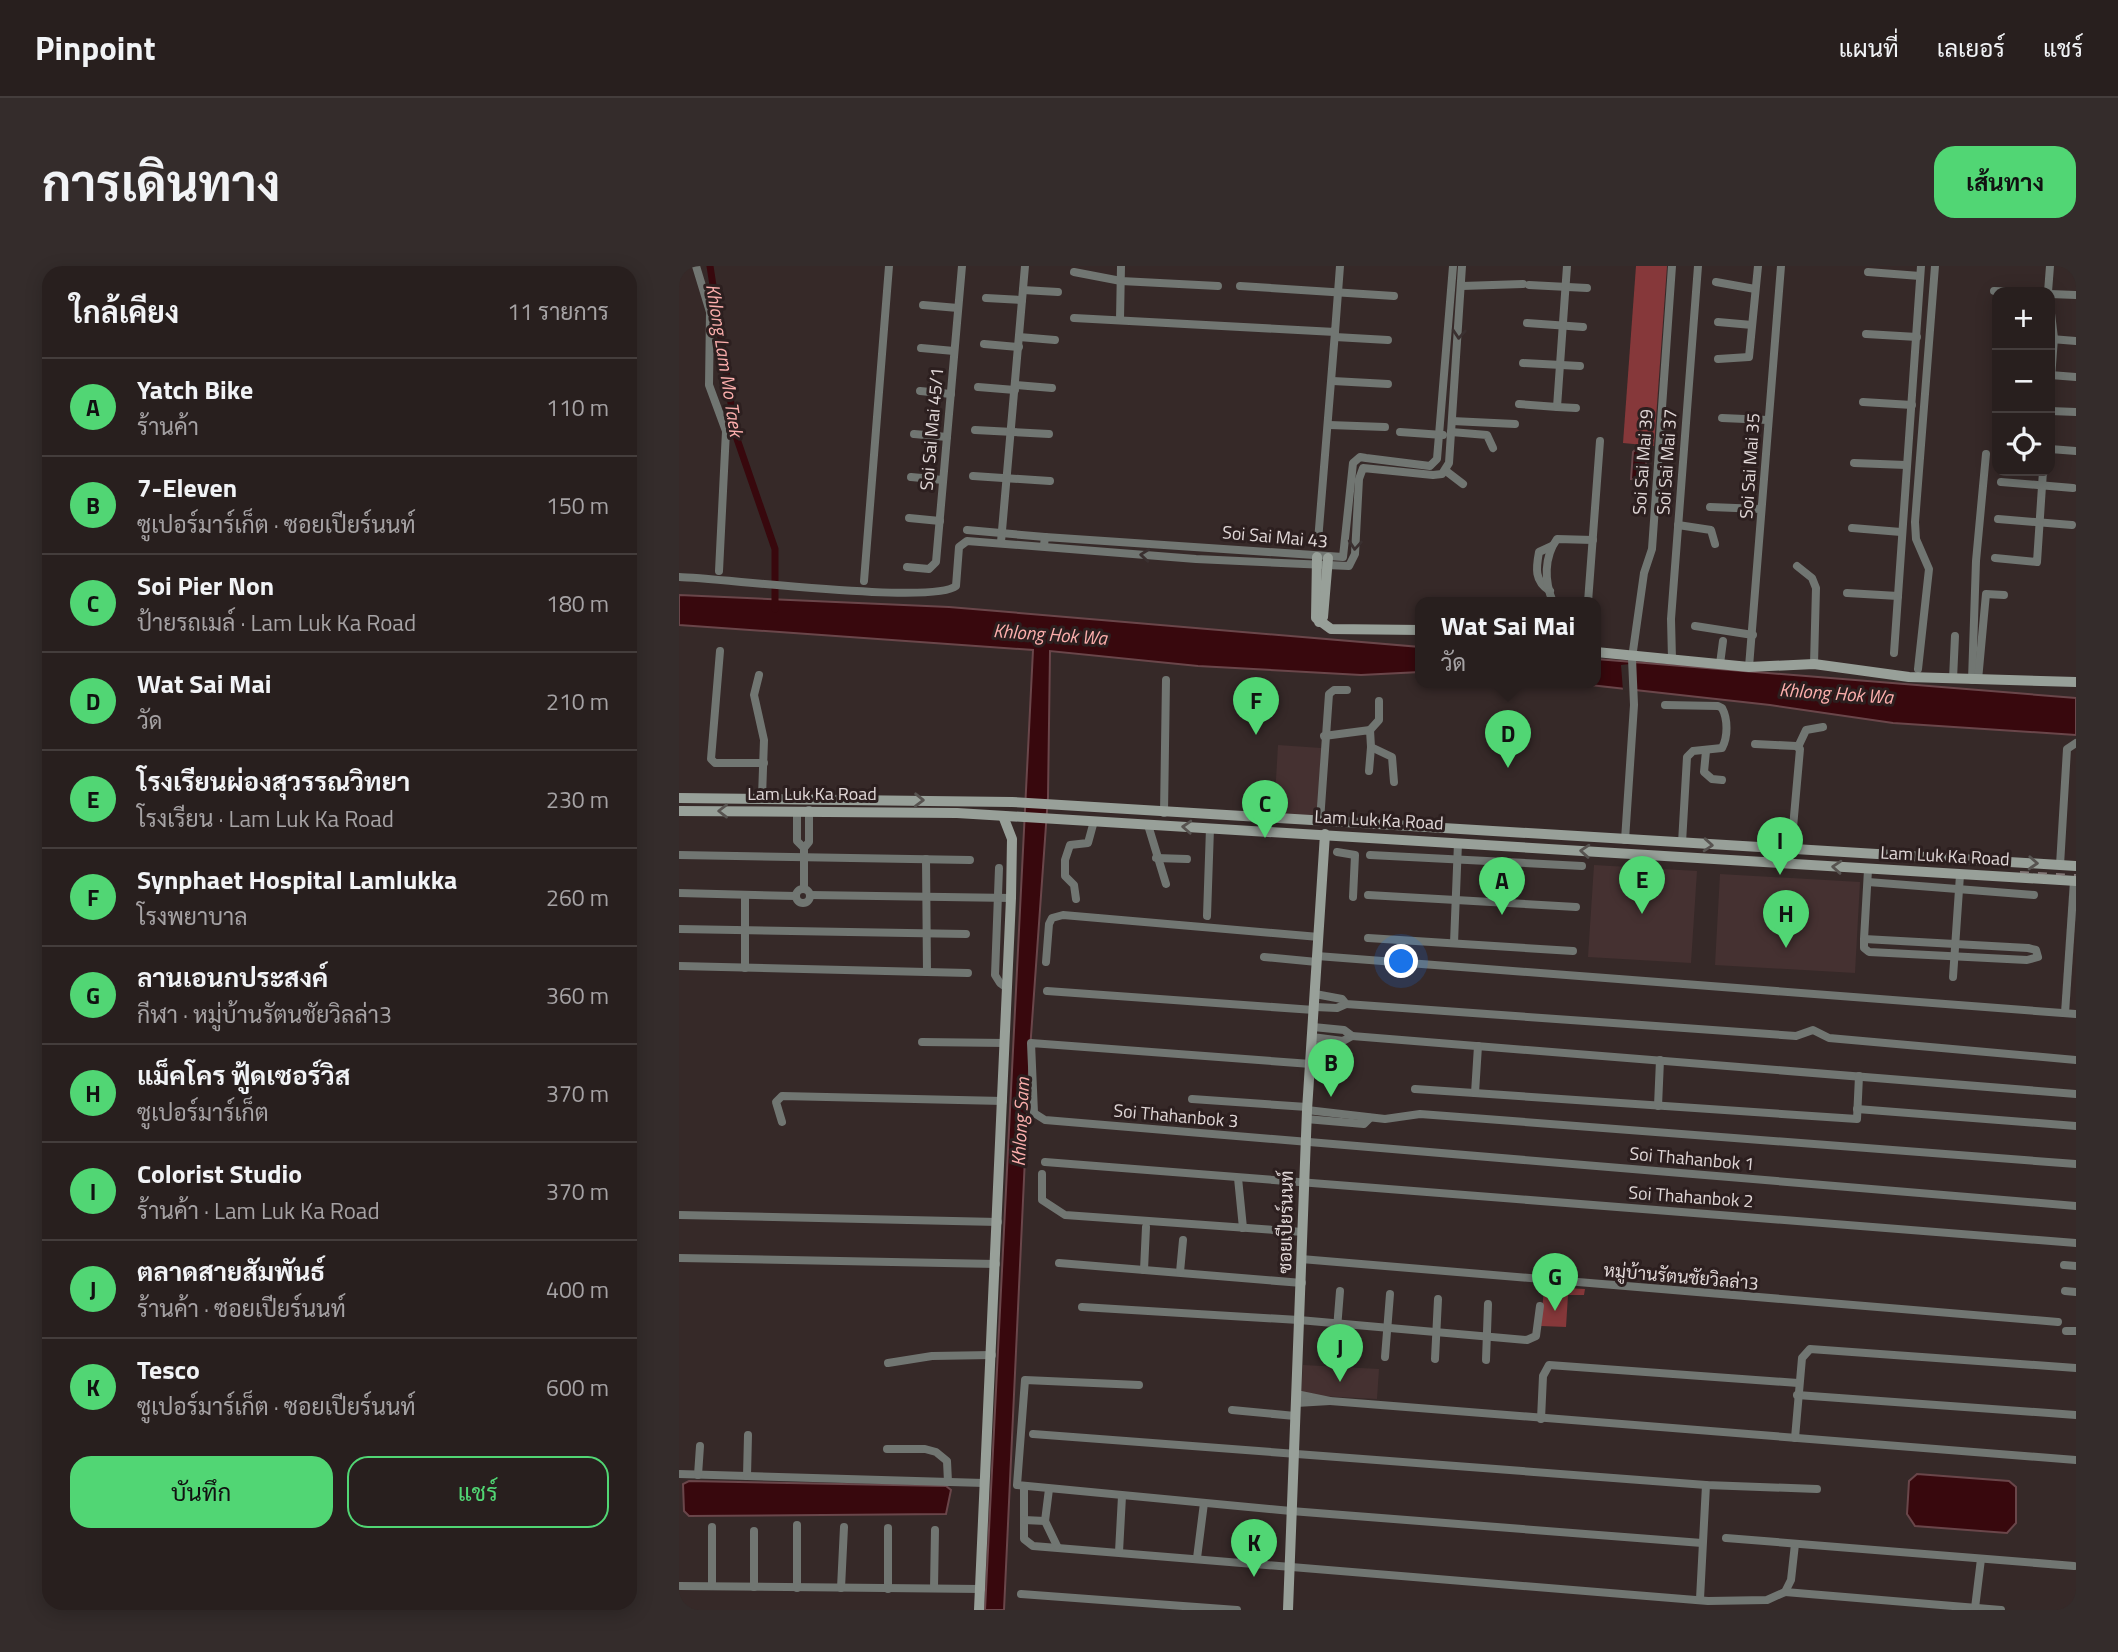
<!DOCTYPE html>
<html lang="th">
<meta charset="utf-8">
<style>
body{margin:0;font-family:"Titillium Web",Sarabun,sans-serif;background:#342c2b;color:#f1f3f6}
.controls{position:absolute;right:21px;top:21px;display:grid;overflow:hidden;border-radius:14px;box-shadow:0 4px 18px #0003}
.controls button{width:63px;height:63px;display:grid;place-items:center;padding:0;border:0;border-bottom:2px solid #443d3c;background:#281f1e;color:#f1f3f6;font:35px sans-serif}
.you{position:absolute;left:723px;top:696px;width:24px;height:24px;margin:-18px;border:5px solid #fff;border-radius:50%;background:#1a73e8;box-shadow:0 0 0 10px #1a73e833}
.badge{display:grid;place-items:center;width:46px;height:46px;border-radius:50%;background:#51d674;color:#111;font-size:23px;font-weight:700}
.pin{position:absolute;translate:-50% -58px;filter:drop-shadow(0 2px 4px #0008)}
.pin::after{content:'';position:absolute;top:37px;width:24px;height:21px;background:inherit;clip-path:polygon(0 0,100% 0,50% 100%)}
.popup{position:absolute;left:736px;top:331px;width:186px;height:91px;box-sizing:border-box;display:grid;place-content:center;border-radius:14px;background:#281f1e;filter:drop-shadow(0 2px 5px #0005);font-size:23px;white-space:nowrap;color:#a5a2a4}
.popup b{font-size:26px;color:#f1f3f6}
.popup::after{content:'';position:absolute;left:50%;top:100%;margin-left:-14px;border:14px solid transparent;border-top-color:#281f1e}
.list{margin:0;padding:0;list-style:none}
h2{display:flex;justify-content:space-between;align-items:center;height:91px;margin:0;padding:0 28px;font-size:30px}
h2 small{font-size:23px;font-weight:400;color:#a5a2a4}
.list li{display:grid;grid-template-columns:46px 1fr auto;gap:21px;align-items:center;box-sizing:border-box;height:98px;padding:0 28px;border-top:2px solid #443d3c}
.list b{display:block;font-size:26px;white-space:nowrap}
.list p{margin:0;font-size:23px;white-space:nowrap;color:#a5a2a4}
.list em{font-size:23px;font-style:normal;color:#a5a2a4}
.actions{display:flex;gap:14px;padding:21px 28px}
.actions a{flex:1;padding:16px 0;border:2px solid #51d674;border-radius:21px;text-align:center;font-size:24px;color:#51d674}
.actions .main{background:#51d674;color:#111}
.icon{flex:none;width:38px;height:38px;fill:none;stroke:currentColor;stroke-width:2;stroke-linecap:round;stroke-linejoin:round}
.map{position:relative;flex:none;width:1397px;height:1344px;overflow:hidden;border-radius:21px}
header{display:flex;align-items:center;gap:42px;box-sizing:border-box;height:98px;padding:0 35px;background:#281f1e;border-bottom:2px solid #443d3c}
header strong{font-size:33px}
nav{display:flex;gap:38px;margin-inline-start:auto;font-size:24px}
.intro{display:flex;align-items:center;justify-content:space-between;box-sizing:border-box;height:168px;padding:0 42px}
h1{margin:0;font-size:49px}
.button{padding:18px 32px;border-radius:21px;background:#51d674;color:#111;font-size:24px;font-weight:700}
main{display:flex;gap:42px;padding:0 42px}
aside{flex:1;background:#281f1e;border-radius:21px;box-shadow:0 4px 18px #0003}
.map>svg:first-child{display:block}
</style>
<header>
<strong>Pinpoint</strong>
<nav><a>แผนที่</a><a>เลเยอร์</a><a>แชร์</a></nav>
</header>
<div class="intro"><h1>การเดินทาง</h1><a class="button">เส้นทาง</a></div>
<main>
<aside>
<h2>ใกล้เคียง<small>11 รายการ</small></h2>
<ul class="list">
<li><span class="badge">A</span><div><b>Yatch Bike</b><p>ร้านค้า</p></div><em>110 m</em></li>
<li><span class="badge">B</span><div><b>7-Eleven</b><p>ซูเปอร์มาร์เก็ต · ซอยเปียร์นนท์</p></div><em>150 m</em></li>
<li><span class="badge">C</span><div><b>Soi Pier Non</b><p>ป้ายรถเมล์ · Lam Luk Ka Road</p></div><em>180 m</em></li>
<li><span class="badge">D</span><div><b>Wat Sai Mai</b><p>วัด</p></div><em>210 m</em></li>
<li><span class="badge">E</span><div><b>โรงเรียนผ่องสุวรรณวิทยา</b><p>โรงเรียน · Lam Luk Ka Road</p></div><em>230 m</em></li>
<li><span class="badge">F</span><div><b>Synphaet Hospital Lamlukka</b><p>โรงพยาบาล</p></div><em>260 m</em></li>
<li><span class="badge">G</span><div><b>ลานเอนกประสงค์</b><p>กีฬา · หมู่บ้านรัตนชัยวิลล่า3</p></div><em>360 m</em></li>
<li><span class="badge">H</span><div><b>แม็คโคร ฟู้ดเซอร์วิส</b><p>ซูเปอร์มาร์เก็ต</p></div><em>370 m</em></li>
<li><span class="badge">I</span><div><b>Colorist Studio</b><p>ร้านค้า · Lam Luk Ka Road</p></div><em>370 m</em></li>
<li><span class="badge">J</span><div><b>ตลาดสายสัมพันธ์</b><p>ร้านค้า · ซอยเปียร์นนท์</p></div><em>400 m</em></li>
<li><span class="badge">K</span><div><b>Tesco</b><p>ซูเปอร์มาร์เก็ต · ซอยเปียร์นนท์</p></div><em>600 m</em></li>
</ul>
<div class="actions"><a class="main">บันทึก</a><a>แชร์</a></div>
</aside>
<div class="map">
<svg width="1397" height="1344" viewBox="0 0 1397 1344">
<rect width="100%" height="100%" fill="#362928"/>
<g fill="#453131">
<path d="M 599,479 L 642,482 L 639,551 L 595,548 Z"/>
<path d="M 915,599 L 1018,605 L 1012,697 L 909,691 Z"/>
<path d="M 1041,608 L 1181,616 L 1176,707 L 1036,699 Z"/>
<path d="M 624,1099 L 700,1103 L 698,1133 L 622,1129 Z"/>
</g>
<g fill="#86383a">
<path d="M 957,0 L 988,0 L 975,180 L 944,177 Z"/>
<path d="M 865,1021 L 906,1023 L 905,1029 L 889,1029 L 887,1061 L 862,1060 Z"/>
</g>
<g fill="#38080d" stroke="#6a464a" stroke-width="2">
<path d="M 957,183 L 968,183 L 966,214 L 952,213 L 954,186 Z"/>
<path d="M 0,329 L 270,341 L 741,381 L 741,406 L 682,409 L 519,400 L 371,385 L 369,531 L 351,784 L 325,1344 L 306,1344 L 354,384 L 0,359 Z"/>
<path d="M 917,393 L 1397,432 L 1397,469 L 1214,457 L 1091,439 L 884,416 L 917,416 Z"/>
<path d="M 1238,1208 L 1330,1215 L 1337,1221 L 1337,1257 L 1328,1267 L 1236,1260 L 1228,1248 L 1230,1215 Z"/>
<path d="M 10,1215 L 267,1220 L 272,1224 L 267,1248 L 10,1250 L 5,1245 L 4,1218 Z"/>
</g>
<path fill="#362928" d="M 951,398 L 953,426 L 944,425 L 942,399 Z"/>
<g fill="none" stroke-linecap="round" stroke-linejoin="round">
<path stroke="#38080d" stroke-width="7" d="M 31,0 L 57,170 L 96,283 L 96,343"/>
<g stroke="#717672" stroke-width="8">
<path d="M 17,0 L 31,46 L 30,119 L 47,165 L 40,305"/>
<path d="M 395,6 L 442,15 L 539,20"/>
<path d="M 1189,6 L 1241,10"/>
<path d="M 1037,16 L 1076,23"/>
<path d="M 850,19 L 908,22"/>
<path d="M 561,20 L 715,30"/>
<path d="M 783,20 L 844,18"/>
<path d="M 344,24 L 379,26"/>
<path d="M 1315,25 L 1339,26"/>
<path d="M 1369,26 L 1371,0"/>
<path d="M 1371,28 L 1397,29"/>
<path d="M 307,32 L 343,34"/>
<path d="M 244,39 L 279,42"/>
<path d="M 1371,39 L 1375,72 L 1371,126"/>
<path d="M 395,52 L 656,66 L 661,0"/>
<path d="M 441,53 L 442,0"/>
<path d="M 1039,56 L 1073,59"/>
<path d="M 848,57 L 904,61"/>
<path d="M 1187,68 L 1238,71"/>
<path d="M 340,71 L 376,74"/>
<path d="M 656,71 L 709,74"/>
<path d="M 1372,73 L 1397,75"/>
<path d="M 305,78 L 340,81"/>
<path d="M 242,82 L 275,85"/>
<path d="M 1039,93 L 1070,91 L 1079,0"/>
<path d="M 844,97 L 901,100"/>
<path d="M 1371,109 L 1397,111"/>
<path d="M 654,115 L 709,118"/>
<path d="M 336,119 L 373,122"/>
<path d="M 299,121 L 336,124"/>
<path d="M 241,125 L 272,128"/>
<path d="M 1184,136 L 1233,139"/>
<path d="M 840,138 L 878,141 L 888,0"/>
<path d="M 878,141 L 897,142"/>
<path d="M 1371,145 L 1397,146"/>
<path d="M 1043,152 L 1089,154"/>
<path d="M 773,155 L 836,158"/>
<path d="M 650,159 L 706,161"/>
<path d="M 296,164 L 370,168"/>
<path d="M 721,166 L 764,169"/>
<path d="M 772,166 L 808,169 L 814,182"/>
<path d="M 235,168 L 268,171"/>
<path d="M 1371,183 L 1397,185"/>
<path d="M 1175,197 L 1227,199"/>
<path d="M 767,205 L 784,218"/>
<path d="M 294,210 L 371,215"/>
<path d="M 232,211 L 264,214"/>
<path d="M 1322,216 L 1394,222"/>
<path d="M 1031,241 L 1082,243"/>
<path d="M 230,252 L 261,255"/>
<path d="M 1319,253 L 1393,259"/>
<path d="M 999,259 L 1032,264 L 1036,278"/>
<path d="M 1173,262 L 1222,266"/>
<path d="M 288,264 L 366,271"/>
<path d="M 639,275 L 656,66"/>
<path d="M 322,276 L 346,0"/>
<path d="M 365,279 L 366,271 L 664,291 L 674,197 L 681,191 L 687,192 L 751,200 L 758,193 L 774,0"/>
<path d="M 1316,292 L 1358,296 L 1364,205"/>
<path d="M 1118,300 L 1133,312 L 1137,322 L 1135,398"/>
<path d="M 228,301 L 250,303 L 257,296 L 283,0"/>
<path d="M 0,311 C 41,312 255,339 277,320 L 280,281 L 288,275 L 517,293 L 670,300 L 676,288 L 680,213 L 684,202 L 754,209 L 763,208 L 770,197 L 783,0"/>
<path d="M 185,315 L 210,0"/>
<path d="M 871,325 C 855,315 857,302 860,286 L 873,280"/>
<path d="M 1168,327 L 1219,330"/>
<path d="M 874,336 C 865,315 865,291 878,273 L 914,274"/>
<path d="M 909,336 L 921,175"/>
<path d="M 1016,360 L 1074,369"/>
<path d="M 41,385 L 32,493 L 36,497 L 85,497"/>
<path d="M 1215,387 L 1242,0"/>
<path d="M 993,393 L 992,353 L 1019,0"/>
<path d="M 1041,398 L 1044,375"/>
<path d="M 1070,401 L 1102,0"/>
<path d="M 1239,403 L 1250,303 L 1237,273 L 1236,256 L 1256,0"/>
<path d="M 80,409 L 75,429 L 85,474 L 83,531"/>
<path d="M 1274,413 L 1276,370"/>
<path d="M 1293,414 L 1297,295 L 1307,188"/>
<path d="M 1299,414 L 1307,328 L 1325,329"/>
<path d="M 986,439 L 1039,440 L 1043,442 C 1049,453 1049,471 1043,482 L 1014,485 L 1008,491 L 1003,577"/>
<path d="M 691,464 L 700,454 L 700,435"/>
<path d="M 645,470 L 691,464 L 692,481 L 713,491 L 715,516"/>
<path d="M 1076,478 L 1117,480 L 1121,483 L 1112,584"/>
<path d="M 1119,481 L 1127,464 L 1144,461"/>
<path d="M 1027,485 L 1025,506 L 1033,513 L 1043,514"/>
<path d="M 690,505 L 692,481"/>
<path d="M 118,545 L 118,575 L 125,582"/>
<path d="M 485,547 L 487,414"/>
<path d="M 641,555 L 650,428 L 655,424 L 668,424"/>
<path d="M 469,559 L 487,618"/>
<path d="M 946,574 L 955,439 L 953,392 L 965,307 L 973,283 L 993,0"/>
<path d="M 658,586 L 676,589 L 674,631"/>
<path d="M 0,589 L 291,594"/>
<path d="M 691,589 L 903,600"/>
<path d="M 477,592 L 508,593"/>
<path d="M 247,593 L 248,706"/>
<path d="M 1381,599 L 1388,483 L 1397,477"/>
<path d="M 320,602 L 316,709 L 321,717 L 328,722"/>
<path d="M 1189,616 L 1355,629"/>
<circle cx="124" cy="630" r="7"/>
<path d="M 125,623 L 125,582 L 130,576 L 130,544"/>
<path d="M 0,627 L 117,630"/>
<path d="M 66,629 L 66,702"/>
<path d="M 131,629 L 332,632"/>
<path d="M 689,629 L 897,641"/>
<path d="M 397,633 L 395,619 L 386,610 L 386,594 L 391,579 L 409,577 L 415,555"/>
<path d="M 528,650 L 531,562"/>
<path d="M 0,663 L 287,668"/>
<path d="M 689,672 L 894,685"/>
<path d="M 1185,673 L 1349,682 L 1357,684 L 1359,691 L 1348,694 L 1190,686 L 1185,682 L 1185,673 L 1189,604"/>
<path d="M 775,677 L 779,577"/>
<path d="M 638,690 L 1397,748"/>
<path d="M 585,691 L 638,696"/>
<path d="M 367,696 L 370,658 L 373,652 L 384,649 L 640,671"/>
<path d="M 0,700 L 289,707"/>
<path d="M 1274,711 L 1281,609"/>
<path d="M 368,725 L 635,744"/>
<path d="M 636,728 L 663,733 L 667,738 L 1117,770 L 1134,764 L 1150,772 L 1397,794"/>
<path d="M 636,741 L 658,742 L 667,738"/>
<path d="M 1386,747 L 1395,615"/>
<path d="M 673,770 L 1397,828"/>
<path d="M 633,771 L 664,775 L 673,770 L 665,764 L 634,761"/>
<path d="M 243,776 L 326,777"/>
<path d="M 633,778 L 655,784 L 655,809"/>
<path d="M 632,798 L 352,777 L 355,847 L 366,854 L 1397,940"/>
<path d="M 736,823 L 1178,853 L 1180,810"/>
<path d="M 796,827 L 799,780"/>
<path d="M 513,833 L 628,841"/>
<path d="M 979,840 L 981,794"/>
<path d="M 1178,843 L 1397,860"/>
<path d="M 628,844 L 706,853 L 741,848 L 1397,898"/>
<path d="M 627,853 L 685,858 L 691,852"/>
<path d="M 103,856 L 97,836 L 103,830 L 324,835"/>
<path d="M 366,896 L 1397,977"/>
<path d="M 363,908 L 363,934 L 386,949 L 624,966"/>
<path d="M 559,912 L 564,962"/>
<path d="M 0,949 L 319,956"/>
<path d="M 0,992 L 317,998"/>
<path d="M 622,993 L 1379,1056"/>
<path d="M 380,997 L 623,1017"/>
<path d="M 1385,999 L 1397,1000"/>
<path d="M 465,1004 L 467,961"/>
<path d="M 501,1006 L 504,974"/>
<path d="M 1386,1025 L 1397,1026"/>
<path d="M 403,1041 L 620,1054 L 848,1074 L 857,1070 L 861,1040"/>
<path d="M 1387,1065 L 1397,1065"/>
<path d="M 656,1088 L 661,1025"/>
<path d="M 706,1091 L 711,1028"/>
<path d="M 756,1093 L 759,1033"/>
<path d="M 807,1094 L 809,1038"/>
<path d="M 209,1097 L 253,1090 L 313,1089"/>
<path d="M 460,1119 L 346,1114 L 338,1219 L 612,1245 L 1023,1277"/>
<path d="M 617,1128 L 651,1135 L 1397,1194"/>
<path d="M 1118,1129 L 1397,1149"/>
<path d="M 617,1137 L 651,1135"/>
<path d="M 553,1144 L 616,1150"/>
<path d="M 862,1153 L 864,1110 L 870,1099 L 1119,1117"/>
<path d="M 354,1168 L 1027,1219 L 1138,1223"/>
<path d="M 1116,1172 L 1123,1092 L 1131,1083 L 1397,1102"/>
<path d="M 208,1183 L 246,1183 L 257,1186 L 268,1195 L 269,1216"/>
<path d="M 0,1208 L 305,1217"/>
<path d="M 19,1209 L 21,1180"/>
<path d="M 68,1210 L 69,1169"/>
<path d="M 345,1220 L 345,1273 L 354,1280 L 1029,1335 L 1088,1334 L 1106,1326 L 1112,1314 L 1116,1278"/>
<path d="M 370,1223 L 366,1255 L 378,1280"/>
<path d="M 345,1254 L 366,1255"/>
<path d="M 118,1259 L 118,1322"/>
<path d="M 209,1262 L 209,1323"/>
<path d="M 1047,1272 L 1395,1300"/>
<path d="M 440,1286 L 443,1230"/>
<path d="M 518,1292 L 525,1237"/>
<path d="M 0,1320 L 302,1323"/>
<path d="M 33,1320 L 33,1261"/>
<path d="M 75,1321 L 75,1265"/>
<path d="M 162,1322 L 165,1261"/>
<path d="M 255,1322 L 256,1264"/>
<path d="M 1106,1326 L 1322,1344"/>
<path d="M 342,1328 L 558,1344"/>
<path d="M 1021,1333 L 1027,1219"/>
<path d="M 1296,1342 L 1302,1293"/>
</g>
<g stroke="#98a099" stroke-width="10">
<path d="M 638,291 L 637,352 L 652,363 L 742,364"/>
<path d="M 640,356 L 644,351 L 649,292"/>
<path d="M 917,386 L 1070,401 L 1135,398 L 1230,411 L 1397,416"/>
<path d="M 0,532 L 333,536 L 1397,600"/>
<path d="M 0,545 L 278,547 L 1397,615"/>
<path d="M 300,1344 L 332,632 L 333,573 L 324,550"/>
<path d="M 609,1344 L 628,844 L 646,568"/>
</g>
<path stroke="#837877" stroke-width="2" stroke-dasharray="9 9" stroke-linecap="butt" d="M 1341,606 L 1397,609"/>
</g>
<defs><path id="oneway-chevron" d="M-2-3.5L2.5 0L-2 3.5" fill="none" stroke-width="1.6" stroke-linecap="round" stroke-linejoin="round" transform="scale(1.75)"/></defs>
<g stroke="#3a3030">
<use href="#oneway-chevron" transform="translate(780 68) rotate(94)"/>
<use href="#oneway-chevron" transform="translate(676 279) rotate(95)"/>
<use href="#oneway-chevron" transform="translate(466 289) rotate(-175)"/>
</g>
<g stroke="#575350">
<use href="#oneway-chevron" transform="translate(240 534) rotate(1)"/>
<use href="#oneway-chevron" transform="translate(44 545) rotate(180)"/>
<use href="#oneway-chevron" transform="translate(508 561) rotate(-177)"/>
<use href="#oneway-chevron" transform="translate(1029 579) rotate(4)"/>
<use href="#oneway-chevron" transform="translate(906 585) rotate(-176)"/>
<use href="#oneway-chevron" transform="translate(1354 597) rotate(3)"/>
<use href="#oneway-chevron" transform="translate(1158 601) rotate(-176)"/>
</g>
<g text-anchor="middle" stroke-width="6" stroke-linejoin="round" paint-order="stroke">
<g font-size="18" fill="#e0d7d7" stroke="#2c1f1f">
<text transform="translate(253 163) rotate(-85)" y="6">Soi Sai Mai 45/1</text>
<text transform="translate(964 196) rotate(-86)" y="6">Soi Sai Mai 39</text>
<text transform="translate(988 196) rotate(-86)" y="6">Soi Sai Mai 37</text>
<text transform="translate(1071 200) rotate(-86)" y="6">Soi Sai Mai 35</text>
<text transform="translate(596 271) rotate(5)" y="6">Soi Sai Mai 43</text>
<text x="133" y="534">Lam Luk Ka Road</text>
<text transform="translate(700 554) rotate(3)" y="6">Lam Luk Ka Road</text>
<text transform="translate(1266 590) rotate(3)" y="6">Lam Luk Ka Road</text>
<text transform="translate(497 850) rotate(5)" y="6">Soi Thahanbok 3</text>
<text transform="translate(1013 893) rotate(5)" y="6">Soi Thahanbok 1</text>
<text transform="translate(1012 931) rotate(4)" y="6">Soi Thahanbok 2</text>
<text transform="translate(607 956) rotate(-89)" y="6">ซอยเปียร์นนท์</text>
<text transform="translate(1002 1011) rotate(5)" y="6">หมู่บ้านรัตนชัยวิลล่า3</text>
</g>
<g font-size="19" font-style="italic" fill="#fdafad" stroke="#2c1f1f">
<text transform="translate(46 94) rotate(81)" y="7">Khlong Lam Mo Taek</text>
<text transform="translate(371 368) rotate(4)" y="7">Khlong Hok Wa</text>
<text transform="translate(1157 427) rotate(4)" y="7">Khlong Hok Wa</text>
<text transform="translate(341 856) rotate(-87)" y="7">Khlong Sam</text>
</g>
</g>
</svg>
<div class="controls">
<button>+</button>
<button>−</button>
<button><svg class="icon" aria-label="locate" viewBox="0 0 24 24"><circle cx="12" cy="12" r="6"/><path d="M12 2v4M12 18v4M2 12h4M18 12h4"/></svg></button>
</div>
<div class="you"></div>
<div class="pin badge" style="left:823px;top:649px">A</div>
<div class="pin badge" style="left:652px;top:831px">B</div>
<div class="pin badge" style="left:586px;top:572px">C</div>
<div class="pin badge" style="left:829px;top:502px">D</div>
<div class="popup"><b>Wat Sai Mai</b>วัด</div>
<div class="pin badge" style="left:963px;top:648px">E</div>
<div class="pin badge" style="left:577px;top:469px">F</div>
<div class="pin badge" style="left:876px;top:1045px">G</div>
<div class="pin badge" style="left:1107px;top:682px">H</div>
<div class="pin badge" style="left:1101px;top:609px">I</div>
<div class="pin badge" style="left:661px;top:1116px">J</div>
<div class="pin badge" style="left:575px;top:1311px">K</div>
</div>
</main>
